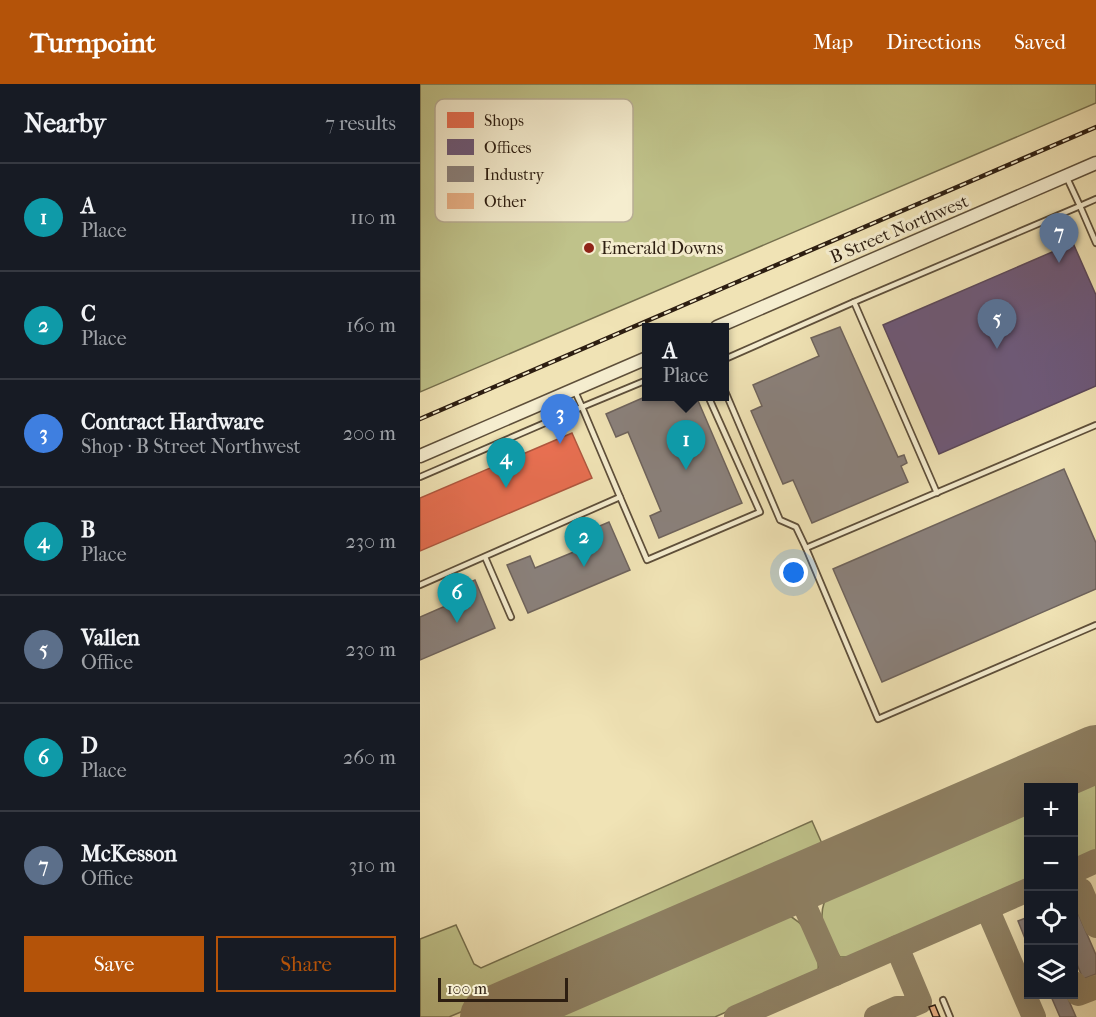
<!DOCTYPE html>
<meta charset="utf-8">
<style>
body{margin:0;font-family:"IM FELL French Canon",serif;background:#242831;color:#f1f3f6}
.controls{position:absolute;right:18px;bottom:18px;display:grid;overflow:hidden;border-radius:0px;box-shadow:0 6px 24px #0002}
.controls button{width:54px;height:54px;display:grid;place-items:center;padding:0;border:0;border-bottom:2px solid #363941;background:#171b24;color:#f1f3f6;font:30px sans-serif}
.scale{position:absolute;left:18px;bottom:15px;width:130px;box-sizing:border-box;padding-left:6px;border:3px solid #2d1e11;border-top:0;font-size:16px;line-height:21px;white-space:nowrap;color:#2d1e11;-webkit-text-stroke:4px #f5edcf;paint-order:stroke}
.you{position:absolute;left:374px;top:489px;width:21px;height:21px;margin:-15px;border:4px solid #fff;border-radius:50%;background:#1a73e8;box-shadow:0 0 0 9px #1a73e833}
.badge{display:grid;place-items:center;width:39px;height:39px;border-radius:50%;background:#b45309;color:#fff;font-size:20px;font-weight:700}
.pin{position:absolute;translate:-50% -50px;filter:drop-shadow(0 2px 3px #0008)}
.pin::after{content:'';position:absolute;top:32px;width:21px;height:18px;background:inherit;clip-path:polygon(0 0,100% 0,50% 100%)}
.popup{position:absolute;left:222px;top:239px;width:87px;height:78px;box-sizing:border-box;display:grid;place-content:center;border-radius:0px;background:#171b24;filter:drop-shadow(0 2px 4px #0005);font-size:20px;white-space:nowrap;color:#9ea1a6}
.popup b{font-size:22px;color:#f1f3f6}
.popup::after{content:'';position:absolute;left:50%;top:100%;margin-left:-12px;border:12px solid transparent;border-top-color:#171b24}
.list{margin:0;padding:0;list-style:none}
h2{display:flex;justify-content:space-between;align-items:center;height:78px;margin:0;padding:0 24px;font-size:26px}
h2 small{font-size:20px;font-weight:400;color:#9ea1a6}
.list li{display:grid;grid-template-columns:39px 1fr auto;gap:18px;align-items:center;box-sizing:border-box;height:108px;padding:0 24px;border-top:2px solid #363941}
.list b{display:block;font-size:22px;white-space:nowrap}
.list p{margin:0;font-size:20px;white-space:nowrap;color:#9ea1a6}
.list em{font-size:20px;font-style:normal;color:#9ea1a6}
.actions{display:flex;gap:12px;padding:18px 24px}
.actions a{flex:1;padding:14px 0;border:2px solid #b45309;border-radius:0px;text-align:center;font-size:21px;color:#b45309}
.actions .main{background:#b45309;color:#fff}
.icon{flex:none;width:33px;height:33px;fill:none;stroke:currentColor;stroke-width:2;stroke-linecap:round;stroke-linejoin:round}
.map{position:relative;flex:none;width:676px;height:933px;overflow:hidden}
header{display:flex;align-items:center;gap:36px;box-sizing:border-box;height:84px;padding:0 30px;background:#b45309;color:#fff}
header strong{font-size:28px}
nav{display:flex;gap:33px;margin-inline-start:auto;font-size:21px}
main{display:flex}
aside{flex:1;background:#171b24}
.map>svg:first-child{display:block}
</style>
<header>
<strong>Turnpoint</strong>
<nav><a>Map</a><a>Directions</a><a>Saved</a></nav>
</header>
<main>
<aside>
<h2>Nearby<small>7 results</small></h2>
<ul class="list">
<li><span class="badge" style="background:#0f9aa8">1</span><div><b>A</b><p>Place</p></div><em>110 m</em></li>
<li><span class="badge" style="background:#0f9aa8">2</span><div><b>C</b><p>Place</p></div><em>160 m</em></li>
<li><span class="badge" style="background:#3f7fe0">3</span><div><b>Contract Hardware</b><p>Shop · B Street Northwest</p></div><em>200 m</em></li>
<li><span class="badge" style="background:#0f9aa8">4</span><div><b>B</b><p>Place</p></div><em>230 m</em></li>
<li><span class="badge" style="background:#5c6f8a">5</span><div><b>Vallen</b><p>Office</p></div><em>230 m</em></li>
<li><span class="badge" style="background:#0f9aa8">6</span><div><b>D</b><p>Place</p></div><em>260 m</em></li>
<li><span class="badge" style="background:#5c6f8a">7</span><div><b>McKesson</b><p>Office</p></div><em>310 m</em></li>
</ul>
<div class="actions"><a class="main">Save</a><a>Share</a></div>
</aside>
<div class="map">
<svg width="676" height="933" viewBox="0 0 676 933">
<rect width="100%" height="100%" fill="#f0e3b5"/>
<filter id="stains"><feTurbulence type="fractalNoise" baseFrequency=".00333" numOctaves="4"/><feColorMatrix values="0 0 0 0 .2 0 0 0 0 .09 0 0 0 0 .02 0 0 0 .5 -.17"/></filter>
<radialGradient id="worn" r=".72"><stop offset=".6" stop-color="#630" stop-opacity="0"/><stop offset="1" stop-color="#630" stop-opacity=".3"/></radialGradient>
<g fill="#bfc28a" stroke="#76704e" stroke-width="1.5">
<path d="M 0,0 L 676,0 L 676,19 L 0,308 Z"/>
<path d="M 676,689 L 676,768 L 654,778 L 654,704 L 642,703 Z"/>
<path d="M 608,718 L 608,797 L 487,853 L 437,873 L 420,873 C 403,850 394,831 411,804 Z"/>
<path d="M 392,737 L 407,771 L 363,793 L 29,933 L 0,933 L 0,855 L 36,841 L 54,880 L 61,884 Z"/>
<path d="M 365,830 C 387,838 400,865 398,887 L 295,933 L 113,933 L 347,831 Z"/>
</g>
<path fill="#e76f51" stroke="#af573e" stroke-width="1.5" d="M 152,349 L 172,394 L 0,467 L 0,414 Z"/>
<path fill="#6d597a" stroke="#5a475a" stroke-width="1.5" d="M 653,159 L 676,211 L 676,302 L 519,370 L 463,241 Z"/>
<g fill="#8a817c" stroke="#6e635c" stroke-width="1.5">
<path d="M 420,243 L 478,373 L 484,371 L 487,379 L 481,382 L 488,398 L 392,439 L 373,396 L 363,400 L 331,327 L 342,322 L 333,301 L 399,272 L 391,254 Z"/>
<path d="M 227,312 L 276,312 L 322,419 L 239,454 L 230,432 L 241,427 L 208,348 L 196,353 L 186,330 Z"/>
<path d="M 644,385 L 676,459 L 676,505 L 462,598 L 413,485 Z"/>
<path d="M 189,438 L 210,486 L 108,529 L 87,481 L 110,472 L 115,484 L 173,460 L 168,447 Z"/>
<path d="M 55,496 L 75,544 L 0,576 L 0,533 L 37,517 L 32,506 Z"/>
<path d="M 654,820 L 676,871 L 676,890 L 663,895 L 654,873 Z"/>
<path d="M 608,833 L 608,862 L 598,837 Z"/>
<path d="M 630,910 L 646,910 L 656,933 L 640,933 Z"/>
</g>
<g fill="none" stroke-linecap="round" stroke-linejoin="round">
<g stroke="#8e8063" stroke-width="24">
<path d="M 654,787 L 676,777"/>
<path d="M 375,800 L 415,890"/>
<path d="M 661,806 L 676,842"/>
<path d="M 567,824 L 614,933"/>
<path d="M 654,899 L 658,910 L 676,903"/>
<path d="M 316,933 L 608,806"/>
<path d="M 456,933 L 477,924 L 486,924 L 500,918 L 477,863"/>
</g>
<path stroke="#8e8063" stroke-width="58" d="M 69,933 L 676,670"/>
</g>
<path fill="#e7af84" stroke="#2d1e11" stroke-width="1.5" d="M 515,921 L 520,933 L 513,933 L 509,923 Z"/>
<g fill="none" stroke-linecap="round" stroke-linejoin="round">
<defs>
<g id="service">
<path d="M 647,94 L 660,122 L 676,115"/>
<path d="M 434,218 L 660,122 L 676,159"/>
<path d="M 305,275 L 434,218 L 517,409"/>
<path d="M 154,305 L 162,323 L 227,296"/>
<path d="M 305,307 L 360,436 L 376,443 L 386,464"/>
<path d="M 676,341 L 386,464 L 458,635 L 676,541"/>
<path d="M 0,393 L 162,323 L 200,413"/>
<path d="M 65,473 L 91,533"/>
<path d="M 0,501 L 200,413 L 227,476 L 340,428 L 288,312"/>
<path d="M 523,916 L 530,933"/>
</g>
<g id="tertiary">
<path d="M 297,243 L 676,79"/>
<path d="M 0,372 L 227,274"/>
</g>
</defs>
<use href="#service" stroke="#5e4f3a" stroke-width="8"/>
<use href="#tertiary" stroke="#5e4f3a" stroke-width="15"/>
<use href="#service" stroke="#f5edcf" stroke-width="4.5"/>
<use href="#tertiary" stroke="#f5edcf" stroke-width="12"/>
<defs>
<path id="rail" d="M 0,335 L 676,43"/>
</defs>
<use href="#rail" stroke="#2d1e11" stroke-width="4.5"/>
<use href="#rail" stroke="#f5edcf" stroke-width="2" stroke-dasharray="7" stroke-linecap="butt"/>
</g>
<circle fill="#8f2418" stroke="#f5edcf" stroke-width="2" cx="169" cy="164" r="6"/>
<g text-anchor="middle" stroke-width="6" stroke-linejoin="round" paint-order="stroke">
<g font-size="18" fill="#2d1e11" stroke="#f5edcf">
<text transform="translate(479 145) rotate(-23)" y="6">B Street Northwest</text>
</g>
<g font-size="18" fill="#2d1e11" stroke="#f5edcf" text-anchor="start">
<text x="181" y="170">Emerald Downs</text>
</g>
</g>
<rect x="15" y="15" width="198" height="123" rx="9" fill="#f5edcf" stroke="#b9af96" stroke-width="1.5"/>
<rect x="27" y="28" width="27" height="16" fill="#e76f51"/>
<rect x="27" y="55" width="27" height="16" fill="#6d597a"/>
<rect x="27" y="82" width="27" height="16" fill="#8a817c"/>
<rect x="27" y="109" width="27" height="16" fill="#e7af84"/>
<g font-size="16" fill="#2d1e11">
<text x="64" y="42">Shops</text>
<text x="64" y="69">Offices</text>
<text x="64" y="96">Industry</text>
<text x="64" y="123">Other</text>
</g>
<rect width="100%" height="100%" filter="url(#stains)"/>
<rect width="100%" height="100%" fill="url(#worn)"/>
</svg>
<div class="controls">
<button>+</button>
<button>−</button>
<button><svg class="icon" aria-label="locate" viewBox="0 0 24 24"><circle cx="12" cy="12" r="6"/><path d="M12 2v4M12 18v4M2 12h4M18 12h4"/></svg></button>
<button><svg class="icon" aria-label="layers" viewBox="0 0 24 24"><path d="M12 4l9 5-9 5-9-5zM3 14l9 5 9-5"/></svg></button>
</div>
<div class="scale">100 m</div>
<div class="you"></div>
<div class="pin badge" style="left:266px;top:386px;background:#0f9aa8">1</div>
<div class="popup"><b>A</b>Place</div>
<div class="pin badge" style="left:164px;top:483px;background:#0f9aa8">2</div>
<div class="pin badge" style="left:140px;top:360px;background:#3f7fe0">3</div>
<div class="pin badge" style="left:86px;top:404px;background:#0f9aa8">4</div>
<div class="pin badge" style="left:577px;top:265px;background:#5c6f8a">5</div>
<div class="pin badge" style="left:37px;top:539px;background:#0f9aa8">6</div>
<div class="pin badge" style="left:639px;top:179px;background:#5c6f8a">7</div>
</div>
</main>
